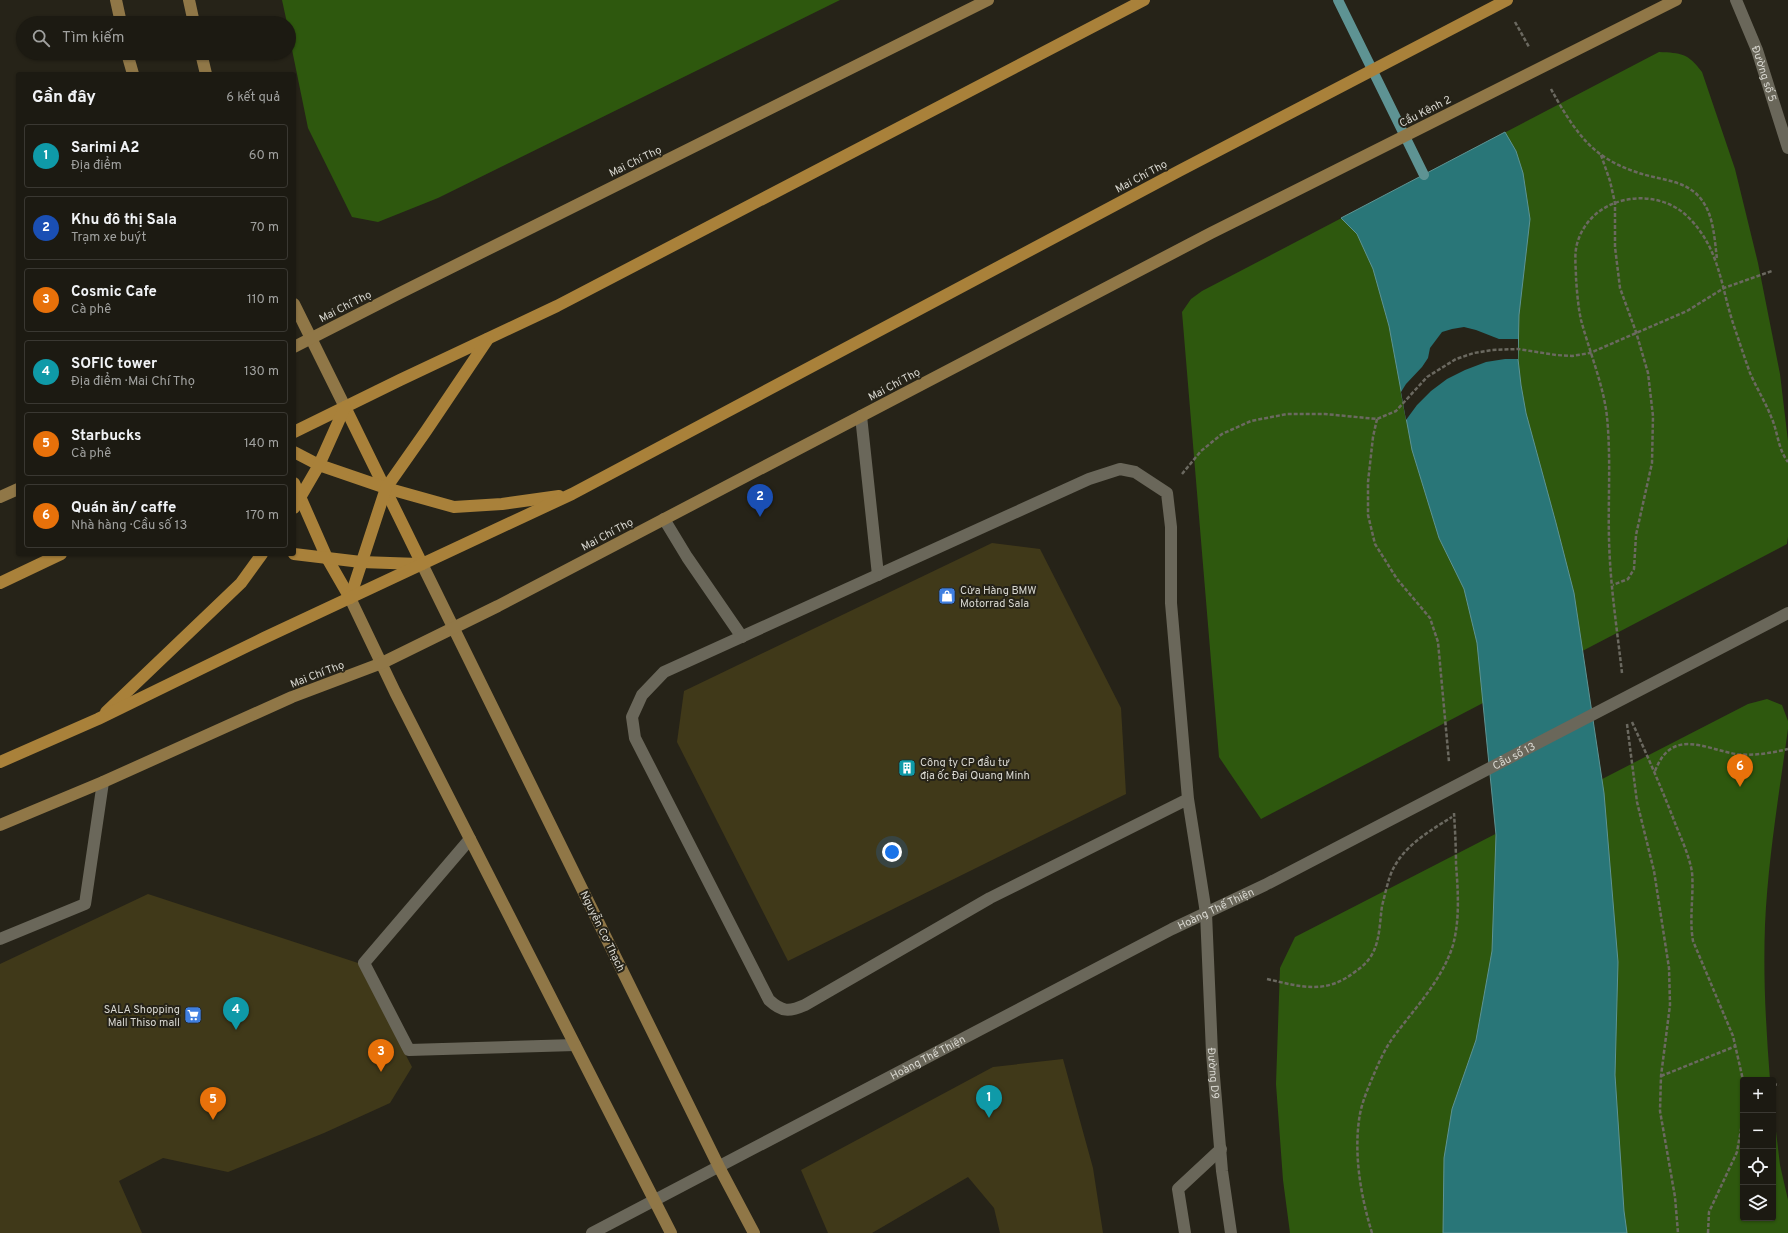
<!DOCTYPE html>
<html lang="vi">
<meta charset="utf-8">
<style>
body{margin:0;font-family:Overpass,sans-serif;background:#25231b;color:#f1f3f6}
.controls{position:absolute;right:12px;bottom:12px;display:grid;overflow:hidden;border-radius:4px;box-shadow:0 1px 3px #0004}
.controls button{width:36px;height:36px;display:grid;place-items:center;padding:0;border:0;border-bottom:1px solid #3a3832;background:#1c1a12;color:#f1f3f6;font:20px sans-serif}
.you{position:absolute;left:892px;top:852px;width:14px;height:14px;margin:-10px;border:3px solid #fff;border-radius:50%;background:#1a73e8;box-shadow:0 0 0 6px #1a73e833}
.badge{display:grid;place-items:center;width:26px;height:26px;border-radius:50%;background:#db2777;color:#fff;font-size:13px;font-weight:700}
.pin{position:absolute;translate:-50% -33px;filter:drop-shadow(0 1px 2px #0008)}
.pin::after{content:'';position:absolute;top:21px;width:14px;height:12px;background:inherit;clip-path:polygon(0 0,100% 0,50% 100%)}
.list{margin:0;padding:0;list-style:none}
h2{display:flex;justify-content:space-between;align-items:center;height:52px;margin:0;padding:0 16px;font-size:17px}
h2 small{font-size:13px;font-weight:400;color:#a0a19f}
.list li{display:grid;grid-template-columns:26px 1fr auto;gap:12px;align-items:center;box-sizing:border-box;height:64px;margin:0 8px 8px;padding:0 8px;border:1px solid #3a3832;border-radius:4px}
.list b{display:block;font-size:15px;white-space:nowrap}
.list p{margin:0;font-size:13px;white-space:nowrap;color:#a0a19f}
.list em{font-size:13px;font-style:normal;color:#a0a19f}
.icon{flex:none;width:22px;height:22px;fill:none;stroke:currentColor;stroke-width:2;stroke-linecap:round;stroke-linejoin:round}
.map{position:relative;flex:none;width:1788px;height:1233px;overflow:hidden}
.search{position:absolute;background:#1c1a12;box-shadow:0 1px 3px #0004;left:16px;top:16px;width:280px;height:44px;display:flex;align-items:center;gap:10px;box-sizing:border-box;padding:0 14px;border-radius:22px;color:#a0a19f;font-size:15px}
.panel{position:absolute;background:#1c1a12;box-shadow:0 1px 3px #0004;left:16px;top:72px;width:280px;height:484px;border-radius:4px}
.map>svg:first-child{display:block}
</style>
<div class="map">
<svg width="1788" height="1233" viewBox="0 0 1788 1233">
<rect width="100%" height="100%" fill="#262318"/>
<g fill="#2e580e">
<path d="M 282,0 L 840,0 L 438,198 L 378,222 L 352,217 L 308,128 L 289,35 L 289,23 L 287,23 Z"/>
<path d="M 1659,52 C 1681,53 1688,53 1702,72 L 1735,169 L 1758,263 L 1780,374 L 1788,441 L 1788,537 L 1787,544 L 1261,819 L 1219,757 L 1182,312 L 1191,299 L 1202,291 Z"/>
<path d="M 1767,699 L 1782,705 L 1788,721 L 1788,729 C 1779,794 1768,860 1765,925 C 1763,977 1766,1028 1770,1080 L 1743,1080 L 1743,1218 L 1773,1218 L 1773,1106 L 1780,1165 L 1788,1200 L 1788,1233 L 1290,1233 L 1283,1180 L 1276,1084 L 1280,968 L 1295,937 L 1748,704 Z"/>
</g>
<path fill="#297678" stroke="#5e9393" d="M 1505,132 L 1516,151 L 1523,173 L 1530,219 L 1519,315 L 1518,359 L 1521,385 L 1526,413 L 1556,523 L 1574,593 L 1604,793 L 1618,962 L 1615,1075 L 1624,1211 L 1627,1233 L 1443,1233 L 1444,1158 L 1452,1109 L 1476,1040 L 1492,951 L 1496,835 L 1477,643 L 1464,589 L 1439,538 L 1412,450 L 1389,326 L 1373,269 L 1357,234 L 1341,218 Z"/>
<path fill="#262318" d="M 1464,327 L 1476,330 L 1499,339 L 1518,339 L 1518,359 L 1505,359 L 1486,362 L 1465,370 L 1447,379 L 1431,391 L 1417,405 L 1406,420 L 1401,392 L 1406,384 L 1422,367 L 1428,358 L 1430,348 L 1442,332 L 1452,329 Z"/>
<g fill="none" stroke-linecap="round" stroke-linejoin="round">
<path stroke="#5e9393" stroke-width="10" d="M 1338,0 L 1424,175"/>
</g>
<g fill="#403919">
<path d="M 992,543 L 1040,549 L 1121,708 L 1126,794 L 788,961 L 677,742 L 684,691 Z"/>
<path d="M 148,894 L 358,963 L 412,1067 L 390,1103 L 324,1133 L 228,1172 L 163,1158 L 119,1181 L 142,1233 L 0,1233 L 0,964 Z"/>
<path d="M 1063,1059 L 1093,1168 L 1103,1233 L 1000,1233 L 994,1208 L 968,1177 L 872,1233 L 828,1233 L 801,1170 L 993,1067 Z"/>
</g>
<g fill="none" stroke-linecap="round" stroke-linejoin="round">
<g stroke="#6b6960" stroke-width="2.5" stroke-dasharray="4 2" stroke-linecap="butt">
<path d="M 1515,22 L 1529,47"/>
<path d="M 1551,89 C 1563,111 1581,142 1603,156 C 1613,163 1624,168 1636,172 C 1663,182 1694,178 1708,211 C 1714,225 1715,243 1717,259"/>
<path d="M 1601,155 L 1610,181 L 1615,203 L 1615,247 L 1620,288 L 1636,332 L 1648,373 L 1653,416 L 1652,463 L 1636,535 L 1634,569 L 1628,579 L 1613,585"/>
<path d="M 1377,419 L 1373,437 L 1368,482 L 1368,515 L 1375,544 L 1397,579 L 1430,618 L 1438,642 L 1449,762"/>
<path d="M 1182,474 L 1201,451 L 1222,434 L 1251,421 L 1287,414 L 1325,414 L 1377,419 L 1396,411 L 1427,377 L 1456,359 L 1474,353 L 1492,350 L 1518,349 L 1556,355 L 1572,356 L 1590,353 L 1687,311 L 1724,288 L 1772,271"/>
<path d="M 1622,673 C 1617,629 1610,584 1609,539 C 1608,498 1611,458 1607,417 C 1604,387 1589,350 1581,320 C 1578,306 1577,292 1576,278 C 1576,267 1574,255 1577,244 C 1590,195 1656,184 1689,218 C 1721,250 1721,290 1735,329 C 1740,344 1745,359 1750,373 C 1757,389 1766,403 1772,419 C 1778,433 1778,449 1788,462"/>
<path d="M 1632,722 C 1647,755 1662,789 1675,823 C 1681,838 1689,855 1692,872 C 1694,895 1689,918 1693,941 L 1733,1036 L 1743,1080"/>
<path d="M 1627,724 L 1637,802 L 1654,871 L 1669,968 L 1670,1005 L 1661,1076 L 1660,1111 L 1675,1197 L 1678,1233"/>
<path d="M 1655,771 C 1672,727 1705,749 1736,754 C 1754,756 1771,753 1788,749"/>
<path d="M 1267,979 C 1302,987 1326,995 1356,971 C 1364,966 1372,957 1375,948 C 1380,935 1380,920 1382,906 C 1385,895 1388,879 1393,869 C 1405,845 1431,830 1452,817"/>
<path d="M 1661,1076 L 1736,1046"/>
<path d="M 1773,1084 L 1779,1085"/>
<path d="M 1372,1233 C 1361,1197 1354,1157 1359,1120 C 1361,1104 1368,1088 1374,1074 C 1379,1062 1385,1049 1392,1039 C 1413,1010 1442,981 1453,945 C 1460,919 1458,891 1456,864 C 1456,847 1455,830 1454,813"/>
<path d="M 1708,1233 L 1709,1212 L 1737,1152 L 1743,1118"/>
</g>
<g stroke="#6a675a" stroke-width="12">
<path id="s1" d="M 1736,0 L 1757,50 L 1788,148"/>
<path d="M 861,416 L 878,575"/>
<path d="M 664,519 L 687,557 L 742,637"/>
<path id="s2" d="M 1188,799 L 990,898 L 805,1005 C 789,1012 782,1012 769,1000 L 635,738 L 632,717 L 642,695 L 664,672 L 1089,479 L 1120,469 L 1135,472 L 1167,493 L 1171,527 L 1171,603 L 1188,799 L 1206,913 L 1212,1053 L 1222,1171 L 1231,1233"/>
<path d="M 470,839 L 364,963 L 409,1050 L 575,1045"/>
<path d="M 0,939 L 85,904 L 103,782"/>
<path id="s3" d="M 592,1233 L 1172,929 L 1265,885 L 1788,613"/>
<path d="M 1185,1233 L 1178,1189 L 1221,1149"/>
</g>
<g stroke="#907747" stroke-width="12">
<path d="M 116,0 L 121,23"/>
<path d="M 189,0 L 194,23"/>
<path d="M 127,53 L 133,74"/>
<path d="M 201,53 L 206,74"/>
<path d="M 294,304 L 345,407"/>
<path d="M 294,347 L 398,294 L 988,0"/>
<path d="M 0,497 L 18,489"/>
<path d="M 422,564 L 719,1167 L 754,1233"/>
<path d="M 350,598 L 395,692 L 671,1233"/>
<path d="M 0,825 L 103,782 L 292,697 L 382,663 L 498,606 L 1211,233 L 1676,0"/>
</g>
<g stroke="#a9813a" stroke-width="12">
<path d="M 345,407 L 422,564"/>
<path d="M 294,432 L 400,380 L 557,306 L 1144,0"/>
<path d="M 294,452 L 319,465 L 386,488 L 454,507 L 502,504 L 559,496"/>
<path d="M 294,483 L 327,558 L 350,598"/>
<path d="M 294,508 L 319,465 L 345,407"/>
<path d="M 294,554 L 361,562 L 419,564"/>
<path d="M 0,583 L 61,554"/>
<path d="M 350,598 L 386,488 L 426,431 L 488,339"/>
<path d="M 106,712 L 241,583 L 262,554"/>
<path d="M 0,762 L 98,719 L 264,638 L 572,494 L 1179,171 L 1507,0"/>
</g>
</g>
<defs>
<symbol id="shop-square" viewBox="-11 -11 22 22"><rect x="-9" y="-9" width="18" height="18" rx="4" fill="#3f7fe0" stroke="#262318"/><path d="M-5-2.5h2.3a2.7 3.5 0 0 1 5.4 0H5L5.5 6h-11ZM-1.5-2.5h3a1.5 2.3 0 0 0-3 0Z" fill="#fff"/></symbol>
<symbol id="building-square" viewBox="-11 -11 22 22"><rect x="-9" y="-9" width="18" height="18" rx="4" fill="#0f9aa8" stroke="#262318"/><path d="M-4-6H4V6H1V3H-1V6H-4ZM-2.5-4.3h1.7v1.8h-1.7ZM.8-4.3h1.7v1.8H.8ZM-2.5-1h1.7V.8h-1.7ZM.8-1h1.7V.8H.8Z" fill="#fff"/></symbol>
<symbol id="supermarket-square" viewBox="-11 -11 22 22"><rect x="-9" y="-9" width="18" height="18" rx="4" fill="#3f7fe0" stroke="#262318"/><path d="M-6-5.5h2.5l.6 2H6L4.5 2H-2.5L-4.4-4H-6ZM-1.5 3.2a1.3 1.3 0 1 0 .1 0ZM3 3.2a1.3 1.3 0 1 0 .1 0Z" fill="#fff"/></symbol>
</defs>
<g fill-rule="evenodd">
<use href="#shop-square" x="937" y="586" width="20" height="20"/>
<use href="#building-square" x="897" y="758" width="20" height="20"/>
<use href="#supermarket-square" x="183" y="1005" width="20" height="20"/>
</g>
<g text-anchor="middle" stroke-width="4" stroke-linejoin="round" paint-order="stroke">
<g font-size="11" fill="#d9d8d1" stroke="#262318">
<text dy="4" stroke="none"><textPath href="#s1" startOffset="79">Đường số 5</textPath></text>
<text transform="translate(1425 111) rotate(-27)" y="4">Cầu Kênh 2</text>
<text transform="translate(635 161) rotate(-26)" y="4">Mai Chí Thọ</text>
<text transform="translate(1141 176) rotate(-28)" y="4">Mai Chí Thọ</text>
<text transform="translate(345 306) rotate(-27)" y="4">Mai Chí Thọ</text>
<text transform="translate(894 384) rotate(-28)" y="4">Mai Chí Thọ</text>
<text transform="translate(607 534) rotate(-28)" y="4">Mai Chí Thọ</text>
<text transform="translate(317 674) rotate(-21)" y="4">Mai Chí Thọ</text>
<text dy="4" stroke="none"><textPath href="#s3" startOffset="1038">Cầu số 13</textPath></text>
<text dy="4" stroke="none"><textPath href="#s3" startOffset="703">Hoàng Thế Thiện</textPath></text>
<text transform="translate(603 931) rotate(64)" y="4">Nguyễn Cơ Thạch</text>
<text dy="4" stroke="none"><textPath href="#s3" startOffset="379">Hoàng Thế Thiện</textPath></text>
<text dy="4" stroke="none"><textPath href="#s2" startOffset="1982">Đường D9</textPath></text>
</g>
<g font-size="11" fill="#d9d8d1" stroke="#262318" text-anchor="start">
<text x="960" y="594">Cửa Hàng BMW<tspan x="960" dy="13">Motorrad Sala</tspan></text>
<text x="920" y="766">Công ty CP đầu tư<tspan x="920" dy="13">địa ốc Đại Quang Minh</tspan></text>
<text x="180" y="1013" text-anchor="end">SALA Shopping<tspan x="180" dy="13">Mall Thiso mall</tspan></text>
</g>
</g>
</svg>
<div class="controls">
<button>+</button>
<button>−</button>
<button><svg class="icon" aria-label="locate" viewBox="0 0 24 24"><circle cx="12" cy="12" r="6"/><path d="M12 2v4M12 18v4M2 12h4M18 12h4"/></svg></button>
<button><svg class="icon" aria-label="layers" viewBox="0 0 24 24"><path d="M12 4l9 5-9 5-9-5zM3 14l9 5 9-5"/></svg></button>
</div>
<div class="you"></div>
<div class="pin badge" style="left:989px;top:1118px;background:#0f9aa8">1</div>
<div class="pin badge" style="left:760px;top:517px;background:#1a4fb4">2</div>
<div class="pin badge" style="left:381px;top:1072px;background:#e8710a">3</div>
<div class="pin badge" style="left:236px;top:1030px;background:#0f9aa8">4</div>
<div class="pin badge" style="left:213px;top:1120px;background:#e8710a">5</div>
<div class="pin badge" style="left:1740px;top:787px;background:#e8710a">6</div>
<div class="search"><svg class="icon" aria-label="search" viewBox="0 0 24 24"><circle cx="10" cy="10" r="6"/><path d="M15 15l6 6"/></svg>Tìm kiếm</div>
<section class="panel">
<h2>Gần đây<small>6 kết quả</small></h2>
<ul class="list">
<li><span class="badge" style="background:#0f9aa8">1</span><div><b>Sarimi A2</b><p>Địa điểm</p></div><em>60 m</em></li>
<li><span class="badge" style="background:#1a4fb4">2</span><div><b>Khu đô thị Sala</b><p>Trạm xe buýt</p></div><em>70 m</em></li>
<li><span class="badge" style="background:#e8710a">3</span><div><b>Cosmic Cafe</b><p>Cà phê</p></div><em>110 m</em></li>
<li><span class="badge" style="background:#0f9aa8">4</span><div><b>SOFIC tower</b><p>Địa điểm · Mai Chí Thọ</p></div><em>130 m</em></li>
<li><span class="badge" style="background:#e8710a">5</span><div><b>Starbucks</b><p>Cà phê</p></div><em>140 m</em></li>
<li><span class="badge" style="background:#e8710a">6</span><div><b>Quán ăn/ caffe</b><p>Nhà hàng · Cầu số 13</p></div><em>170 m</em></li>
</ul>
</section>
</div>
